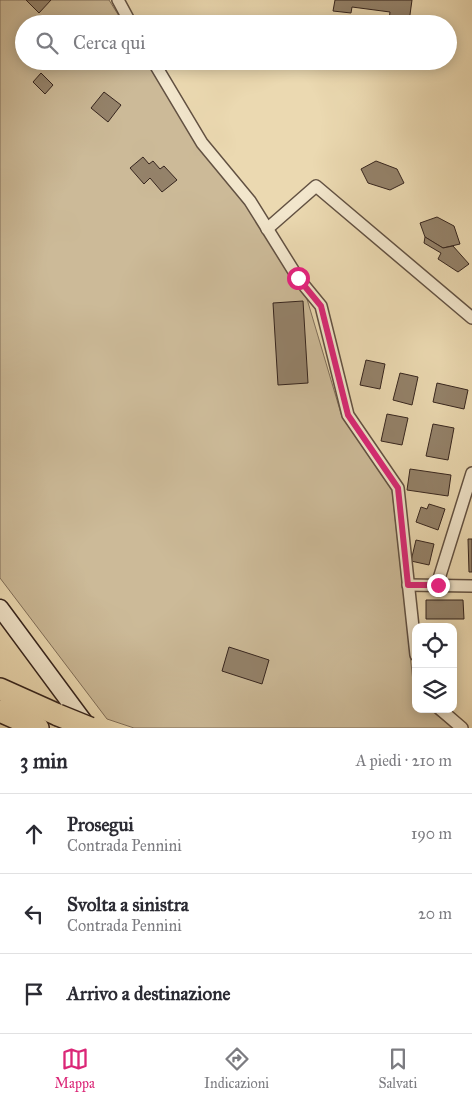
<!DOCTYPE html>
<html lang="it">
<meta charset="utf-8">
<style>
body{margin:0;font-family:"IM FELL Great Primer",serif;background:#f2f2f3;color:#2b2b33}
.controls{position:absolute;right:15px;bottom:15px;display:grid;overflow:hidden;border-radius:10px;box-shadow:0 2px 12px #0003}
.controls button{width:45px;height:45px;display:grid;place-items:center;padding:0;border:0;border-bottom:1px solid #e1e1e2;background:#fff;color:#2b2b33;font:25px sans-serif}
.stop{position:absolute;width:15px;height:15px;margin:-11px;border:4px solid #db2777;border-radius:50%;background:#fff}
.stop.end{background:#db2777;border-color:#fff;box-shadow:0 1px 5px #0008}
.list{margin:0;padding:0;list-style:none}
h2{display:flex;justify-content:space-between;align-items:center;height:65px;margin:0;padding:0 20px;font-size:21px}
h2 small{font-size:16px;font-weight:400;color:#7c7c81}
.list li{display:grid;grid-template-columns:32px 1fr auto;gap:15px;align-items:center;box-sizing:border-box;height:80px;padding:0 20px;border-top:1px solid #e1e1e2}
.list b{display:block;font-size:19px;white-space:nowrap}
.list p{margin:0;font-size:16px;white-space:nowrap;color:#7c7c81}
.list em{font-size:16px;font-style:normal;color:#7c7c81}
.icon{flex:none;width:28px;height:28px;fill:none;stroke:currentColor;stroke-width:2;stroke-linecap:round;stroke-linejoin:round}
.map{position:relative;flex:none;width:472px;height:728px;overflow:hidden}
.search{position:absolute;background:#fff;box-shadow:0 2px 12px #0003;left:15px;right:15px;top:15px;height:55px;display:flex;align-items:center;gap:12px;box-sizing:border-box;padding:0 18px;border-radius:28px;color:#7c7c81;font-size:19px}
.sheet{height:305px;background:#fff}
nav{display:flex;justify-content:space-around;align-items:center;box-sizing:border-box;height:70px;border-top:1px solid #e1e1e2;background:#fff;font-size:14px;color:#7c7c81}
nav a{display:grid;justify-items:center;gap:2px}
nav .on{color:#db2777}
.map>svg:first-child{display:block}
</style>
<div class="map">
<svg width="472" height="728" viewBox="0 0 472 728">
<rect width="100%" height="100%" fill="#ebd9b1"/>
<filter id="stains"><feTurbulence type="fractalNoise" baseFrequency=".004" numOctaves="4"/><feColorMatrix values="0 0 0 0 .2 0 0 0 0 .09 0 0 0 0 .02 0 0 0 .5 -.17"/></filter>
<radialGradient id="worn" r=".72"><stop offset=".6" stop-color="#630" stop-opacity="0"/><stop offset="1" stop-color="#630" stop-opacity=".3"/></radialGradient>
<path fill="#ccba98" stroke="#806f5a" d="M 0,0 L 109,0 L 124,24 L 24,24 L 24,61 L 147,61 L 196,143 L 247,207 L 307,299 L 342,417 L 392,490 L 416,709 L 429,709 L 453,728 L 134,728 L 107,719 L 0,578 Z"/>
<g fill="#94826a" stroke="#35241d">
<path d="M 26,0 L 51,0 L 39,13 Z"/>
<path d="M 335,0 L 412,0 L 409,22 L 389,20 L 390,12 L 352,7 L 351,13 L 333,11 Z"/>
<path d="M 41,73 L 53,85 L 45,94 L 33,82 Z"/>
<path d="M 104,92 L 121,105 L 108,122 L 91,108 Z"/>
<path d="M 143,157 L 149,164 L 153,161 L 160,169 L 164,166 L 177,180 L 162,192 L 150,178 L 144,184 L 130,168 Z"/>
<path d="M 376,161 L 397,169 L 404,183 L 390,190 L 368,183 L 361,169 Z"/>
<path d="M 437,217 L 454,226 L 460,244 L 443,248 L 425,237 L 420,223 Z"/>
<path d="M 425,237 L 443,248 L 453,246 L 469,264 L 458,272 L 438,259 L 441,253 L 424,243 Z"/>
<path d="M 303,301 L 308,383 L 278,385 L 273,303 Z"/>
<path d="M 366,360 L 385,364 L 380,389 L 360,385 Z"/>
<path d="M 400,373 L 418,377 L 412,405 L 393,400 Z"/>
<path d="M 437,383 L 468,390 L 464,409 L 433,402 Z"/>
<path d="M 387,414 L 408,418 L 402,445 L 381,441 Z"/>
<path d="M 433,424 L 454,428 L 448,460 L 426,456 Z"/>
<path d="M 410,469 L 451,475 L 448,496 L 407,490 Z"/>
<path d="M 429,504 L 445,509 L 438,530 L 416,522 L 421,507 L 427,509 Z"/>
<path d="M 468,539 L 472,539 L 472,572 L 469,572 Z"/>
<path d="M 416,540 L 434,544 L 429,565 L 411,561 Z"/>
<path d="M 426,600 L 463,600 L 464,619 L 426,619 Z"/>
<path d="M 229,647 L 269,660 L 262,684 L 222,671 Z"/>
</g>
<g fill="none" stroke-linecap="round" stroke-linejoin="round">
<defs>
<g id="street">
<path d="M 118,0 L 131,24"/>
<path d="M 153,61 L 202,143 L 250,201 L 298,278 L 321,306 L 348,415 L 398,488 L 416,655"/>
<path d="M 267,229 L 316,186 L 472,318"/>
<path d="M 408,585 L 472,586"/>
<path d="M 437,585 L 472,473"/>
<path d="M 440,709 L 462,728"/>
</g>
<path id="secondary" d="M 0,608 L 88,727"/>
<g id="highway">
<path d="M 0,689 L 58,715"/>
<path d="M 0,711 L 38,728"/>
</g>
</defs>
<use href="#street" stroke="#625142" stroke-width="14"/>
<use href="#secondary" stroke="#35241d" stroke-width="19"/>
<use href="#highway" stroke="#35241d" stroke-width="24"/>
<use href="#street" stroke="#f2e6cc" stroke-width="11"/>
<use href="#secondary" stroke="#f2e6cc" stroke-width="16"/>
<use href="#highway" stroke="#ebd9b1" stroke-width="21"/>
<defs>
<path id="highway-bridge" d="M 58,715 L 90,728"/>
</defs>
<use href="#highway-bridge" stroke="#35241d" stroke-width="24" stroke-linecap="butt"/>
<use href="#highway-bridge" stroke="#ebd9b1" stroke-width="21"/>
</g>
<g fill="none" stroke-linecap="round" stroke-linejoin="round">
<path stroke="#db2777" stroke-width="6" d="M 298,278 L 321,306 L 348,415 L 398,488 L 408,585 L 438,585"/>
</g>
<rect width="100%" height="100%" filter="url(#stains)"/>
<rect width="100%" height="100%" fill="url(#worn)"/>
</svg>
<div class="controls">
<button><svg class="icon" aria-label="locate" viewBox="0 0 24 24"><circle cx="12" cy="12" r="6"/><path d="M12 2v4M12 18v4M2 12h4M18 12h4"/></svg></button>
<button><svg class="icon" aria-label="layers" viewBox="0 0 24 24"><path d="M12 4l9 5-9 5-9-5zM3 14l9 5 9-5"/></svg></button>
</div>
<div class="stop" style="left:298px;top:278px"></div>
<div class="stop end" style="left:438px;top:585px"></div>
<div class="search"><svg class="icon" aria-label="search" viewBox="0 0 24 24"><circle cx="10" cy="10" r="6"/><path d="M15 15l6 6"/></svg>Cerca qui</div>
</div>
<section class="sheet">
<h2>3 min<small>A piedi · 210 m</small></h2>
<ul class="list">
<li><svg class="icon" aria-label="ahead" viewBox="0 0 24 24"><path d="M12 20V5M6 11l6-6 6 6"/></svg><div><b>Prosegui</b><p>Contrada Pennini</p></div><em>190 m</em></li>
<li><svg class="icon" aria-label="left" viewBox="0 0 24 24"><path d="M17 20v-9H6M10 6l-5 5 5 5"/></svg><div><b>Svolta a sinistra</b><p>Contrada Pennini</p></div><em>20 m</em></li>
<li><svg class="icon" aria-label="arrive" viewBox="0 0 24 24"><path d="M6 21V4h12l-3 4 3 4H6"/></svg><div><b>Arrivo a destinazione</b></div></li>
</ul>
</section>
<nav>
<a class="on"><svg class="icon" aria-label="map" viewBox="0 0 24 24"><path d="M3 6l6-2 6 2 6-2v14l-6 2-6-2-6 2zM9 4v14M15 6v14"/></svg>Mappa</a>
<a><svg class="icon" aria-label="directions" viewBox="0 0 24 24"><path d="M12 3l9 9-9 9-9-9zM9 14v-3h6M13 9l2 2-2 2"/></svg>Indicazioni</a>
<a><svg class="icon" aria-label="saved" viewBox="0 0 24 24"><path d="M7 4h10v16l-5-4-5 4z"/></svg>Salvati</a>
</nav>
